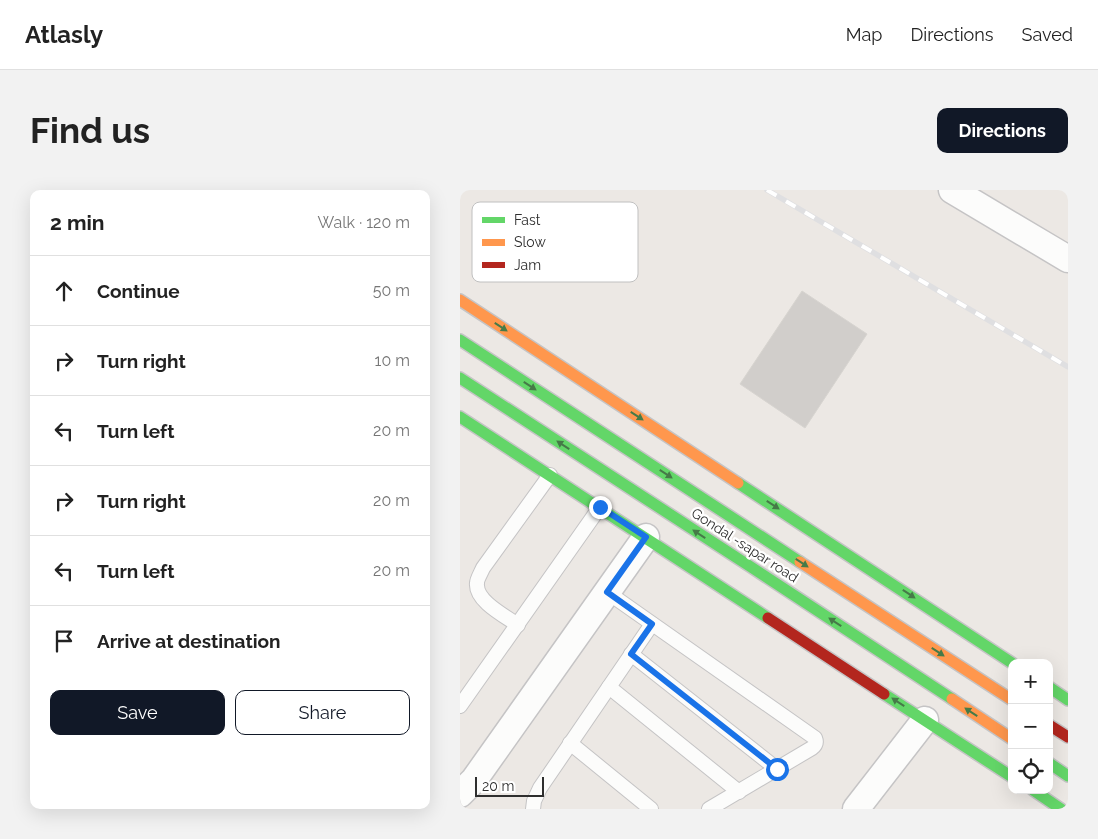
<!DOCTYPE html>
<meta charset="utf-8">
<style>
body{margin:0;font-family:Raleway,sans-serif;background:#f2f2f2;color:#222}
.controls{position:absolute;right:15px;bottom:15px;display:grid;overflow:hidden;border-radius:10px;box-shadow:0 5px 20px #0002}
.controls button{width:45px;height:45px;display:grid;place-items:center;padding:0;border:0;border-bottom:1px solid #e0e0e0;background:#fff;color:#222;font:25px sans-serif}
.scale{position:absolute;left:15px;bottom:12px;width:69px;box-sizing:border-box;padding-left:5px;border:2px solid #2e2e2e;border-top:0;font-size:14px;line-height:18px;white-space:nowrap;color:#2e2e2e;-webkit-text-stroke:4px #fff;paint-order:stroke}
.stop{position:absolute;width:15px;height:15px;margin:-11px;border:4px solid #1a73e8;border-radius:50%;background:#fff}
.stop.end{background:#1a73e8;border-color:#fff;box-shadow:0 1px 5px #0008}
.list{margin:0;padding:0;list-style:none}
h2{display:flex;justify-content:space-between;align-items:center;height:65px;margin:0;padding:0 20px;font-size:21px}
h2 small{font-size:16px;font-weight:400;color:#767676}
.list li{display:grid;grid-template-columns:32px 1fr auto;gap:15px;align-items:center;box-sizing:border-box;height:70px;padding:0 20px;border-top:1px solid #e0e0e0}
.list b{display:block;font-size:19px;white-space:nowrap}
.list em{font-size:16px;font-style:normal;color:#767676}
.actions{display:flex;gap:10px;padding:15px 20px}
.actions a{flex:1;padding:11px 0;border:1px solid #111827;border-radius:10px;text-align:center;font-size:18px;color:#111827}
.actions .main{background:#111827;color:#fff}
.icon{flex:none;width:28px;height:28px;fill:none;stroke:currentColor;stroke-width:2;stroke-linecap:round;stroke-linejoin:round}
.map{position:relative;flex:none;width:608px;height:619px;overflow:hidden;border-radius:10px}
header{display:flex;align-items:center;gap:30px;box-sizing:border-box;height:70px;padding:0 25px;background:#fff;border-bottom:1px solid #e0e0e0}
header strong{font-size:24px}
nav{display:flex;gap:28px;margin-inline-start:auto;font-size:18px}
.intro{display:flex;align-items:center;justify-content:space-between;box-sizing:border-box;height:120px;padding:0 30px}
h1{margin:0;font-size:35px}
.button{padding:12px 22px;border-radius:10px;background:#111827;color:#fff;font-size:18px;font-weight:700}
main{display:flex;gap:30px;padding:0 30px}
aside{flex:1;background:#fff;border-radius:10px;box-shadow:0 5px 20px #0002}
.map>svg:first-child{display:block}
</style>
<header>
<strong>Atlasly</strong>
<nav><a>Map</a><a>Directions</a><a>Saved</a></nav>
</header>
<div class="intro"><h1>Find us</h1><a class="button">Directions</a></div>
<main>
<aside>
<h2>2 min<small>Walk · 120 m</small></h2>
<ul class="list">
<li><svg class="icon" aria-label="ahead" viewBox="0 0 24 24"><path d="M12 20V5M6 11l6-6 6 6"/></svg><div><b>Continue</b></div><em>50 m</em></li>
<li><svg class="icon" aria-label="right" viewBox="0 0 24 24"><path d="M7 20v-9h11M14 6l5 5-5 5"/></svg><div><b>Turn right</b></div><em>10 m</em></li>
<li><svg class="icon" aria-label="left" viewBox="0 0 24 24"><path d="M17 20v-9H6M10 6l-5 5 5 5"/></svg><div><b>Turn left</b></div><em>20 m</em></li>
<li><svg class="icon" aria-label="right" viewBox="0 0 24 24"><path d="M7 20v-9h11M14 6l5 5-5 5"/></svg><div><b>Turn right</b></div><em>20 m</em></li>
<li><svg class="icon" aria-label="left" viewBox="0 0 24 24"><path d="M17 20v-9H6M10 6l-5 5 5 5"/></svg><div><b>Turn left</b></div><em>20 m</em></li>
<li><svg class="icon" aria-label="arrive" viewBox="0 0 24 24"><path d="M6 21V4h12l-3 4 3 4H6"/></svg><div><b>Arrive at destination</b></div></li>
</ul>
<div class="actions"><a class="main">Save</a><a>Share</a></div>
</aside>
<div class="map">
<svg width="608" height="619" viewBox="0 0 608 619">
<rect width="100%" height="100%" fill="#ece8e4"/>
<path fill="#d1cecb" stroke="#d7d4d0" d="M 342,101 L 407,144 L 345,238 L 280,194 Z"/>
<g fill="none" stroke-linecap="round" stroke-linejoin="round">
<defs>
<g id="lane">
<path d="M 147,402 L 355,548 C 357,553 356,555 352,558 L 249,619"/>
<path d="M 58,435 C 45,426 15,411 17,393 C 17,389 21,383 23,378 L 90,285"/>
<path d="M 171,464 L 317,579"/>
<path d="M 149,497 L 279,602"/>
<path d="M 0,516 L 140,317"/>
<path d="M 110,553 L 191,619"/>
<path d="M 73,619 L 74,611 L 80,598 L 192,434"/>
</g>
<g id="street">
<path d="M 492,0 L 608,69"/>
<path d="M 0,604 L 14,590 L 186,347"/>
<path d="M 396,619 L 465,530"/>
</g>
<g id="fast">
<path d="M 0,150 L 340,372"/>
<path d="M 0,188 L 291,377 L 492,509"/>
<path d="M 0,227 L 308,428"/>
<path d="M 278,293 L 552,473"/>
<path d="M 589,497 L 608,510"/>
<path d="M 424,504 L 552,587"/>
<path d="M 589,573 L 608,586"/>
<path d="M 573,600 L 601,619"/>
</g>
<g id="slow">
<path d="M 0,110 L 278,293"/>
<path d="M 340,372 L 552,510"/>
<path d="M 492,509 L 552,549"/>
</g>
<g id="jam">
<path d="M 308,428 L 424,504"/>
<path d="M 589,535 L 608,547"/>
</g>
</defs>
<use href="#lane" stroke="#c5c4c5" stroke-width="16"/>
<use href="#street" stroke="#c5c4c5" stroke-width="29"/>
<use href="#fast" stroke="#c5c4c5" stroke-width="14"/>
<use href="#slow" stroke="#c5c4c5" stroke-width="14"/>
<use href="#jam" stroke="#c5c4c5" stroke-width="14"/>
<use href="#lane" stroke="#fcfcfb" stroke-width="14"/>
<use href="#street" stroke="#fcfcfb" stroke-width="26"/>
<use href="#fast" stroke="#63d668" stroke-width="11"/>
<use href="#slow" stroke="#ff974d" stroke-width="11"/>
<use href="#jam" stroke="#b3261e" stroke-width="11"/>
<defs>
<path id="rail" d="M 307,0 L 608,177"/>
</defs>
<use href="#rail" stroke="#dfdfe1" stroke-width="5.5"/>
<use href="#rail" stroke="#fff" stroke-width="4" stroke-dasharray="11" stroke-linecap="butt"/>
</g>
<defs><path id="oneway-solid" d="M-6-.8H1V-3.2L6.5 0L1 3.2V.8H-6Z" transform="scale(1.25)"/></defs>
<g fill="#467a48">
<use href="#oneway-solid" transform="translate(41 137) rotate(33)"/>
<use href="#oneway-solid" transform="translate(70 196) rotate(33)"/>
<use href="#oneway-solid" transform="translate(177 226) rotate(33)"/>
<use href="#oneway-solid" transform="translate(103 255) rotate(-147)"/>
<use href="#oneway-solid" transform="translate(206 284) rotate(33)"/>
<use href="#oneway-solid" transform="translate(313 315) rotate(33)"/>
<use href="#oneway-solid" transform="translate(239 344) rotate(-147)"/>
<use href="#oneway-solid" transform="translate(342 373) rotate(33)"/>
<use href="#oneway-solid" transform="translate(449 404) rotate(34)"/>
<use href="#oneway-solid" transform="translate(375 432) rotate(-147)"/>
<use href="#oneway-solid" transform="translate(478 462) rotate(33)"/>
<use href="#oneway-solid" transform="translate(438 512) rotate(-147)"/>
<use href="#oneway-solid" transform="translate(511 522) rotate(-147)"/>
</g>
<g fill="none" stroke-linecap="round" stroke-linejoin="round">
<path stroke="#1a73e8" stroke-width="6" d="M 140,317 L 186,347 L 147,402 L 192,434 L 171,464 L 317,579"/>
</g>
<g text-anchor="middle" stroke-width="4.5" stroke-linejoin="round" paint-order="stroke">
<g font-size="14" fill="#2e2e2e" stroke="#fff">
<text transform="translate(285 355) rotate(33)" y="5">Gondal -sapar road</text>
</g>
</g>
<rect x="12" y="12" width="166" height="80" rx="8" fill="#fff" stroke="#c0c0c0" stroke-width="1"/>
<rect x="22" y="27" width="23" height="6" fill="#63d668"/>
<rect x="22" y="49" width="23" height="7" fill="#ff974d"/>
<rect x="22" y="72" width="23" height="6" fill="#b3261e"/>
<g font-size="14" fill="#2e2e2e">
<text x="54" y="35">Fast</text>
<text x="54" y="57">Slow</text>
<text x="54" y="80">Jam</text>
</g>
</svg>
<div class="controls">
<button>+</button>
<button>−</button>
<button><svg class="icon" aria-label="locate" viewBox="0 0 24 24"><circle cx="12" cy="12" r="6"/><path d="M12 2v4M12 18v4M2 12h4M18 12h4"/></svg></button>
</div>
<div class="scale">20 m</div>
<div class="stop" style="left:317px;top:579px"></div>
<div class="stop end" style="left:140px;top:317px"></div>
</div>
</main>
